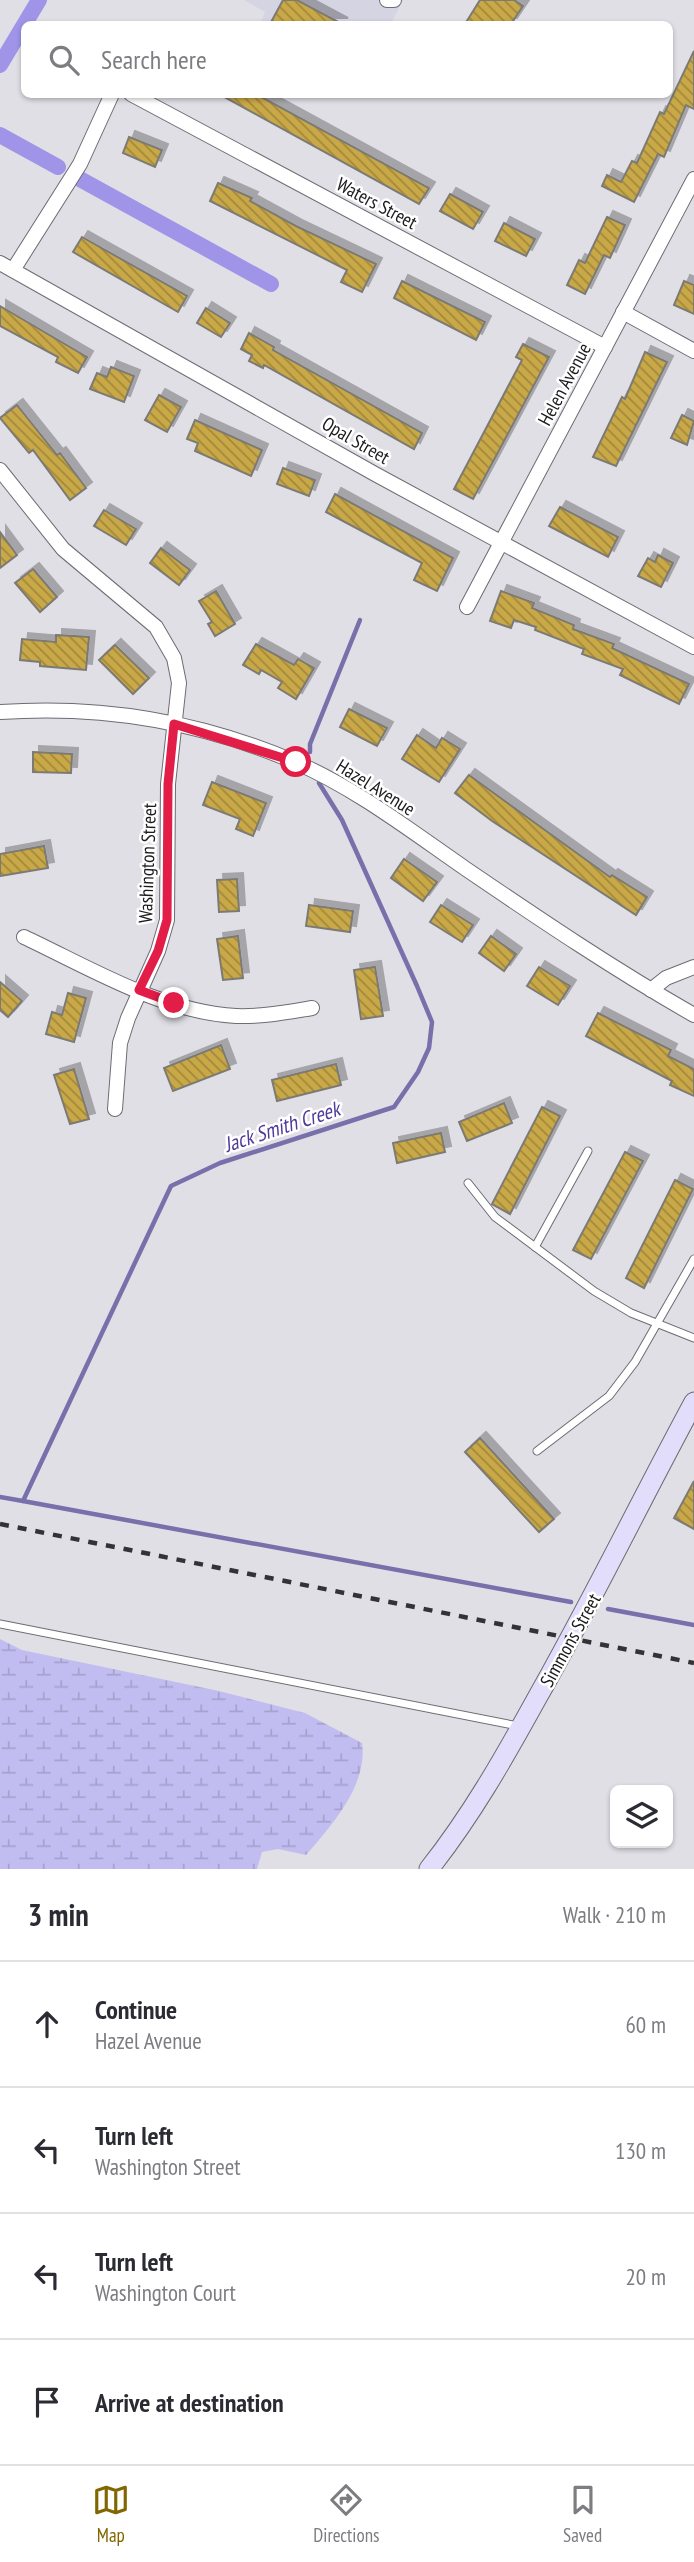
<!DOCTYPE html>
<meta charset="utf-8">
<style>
body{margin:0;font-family:"PT Sans Narrow",sans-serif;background:#f7f7f7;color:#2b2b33}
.controls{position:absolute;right:21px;bottom:21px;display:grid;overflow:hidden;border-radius:10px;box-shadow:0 2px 5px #0004}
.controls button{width:63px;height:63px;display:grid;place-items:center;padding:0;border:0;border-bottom:2px solid #e1e1e2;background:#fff;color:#2b2b33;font:35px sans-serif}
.stop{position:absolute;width:21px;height:21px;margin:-16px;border:5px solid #e11d48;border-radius:50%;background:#fff}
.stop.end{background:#e11d48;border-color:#fff;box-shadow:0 2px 7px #0008}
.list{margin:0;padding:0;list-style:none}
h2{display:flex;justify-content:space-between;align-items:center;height:91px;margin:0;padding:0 28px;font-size:30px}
h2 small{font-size:23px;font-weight:400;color:#7c7c81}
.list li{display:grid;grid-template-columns:46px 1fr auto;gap:21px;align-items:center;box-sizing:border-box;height:126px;padding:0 28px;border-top:2px solid #e1e1e2}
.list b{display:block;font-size:26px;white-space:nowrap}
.list p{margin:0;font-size:23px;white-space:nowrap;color:#7c7c81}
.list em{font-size:23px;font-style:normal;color:#7c7c81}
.icon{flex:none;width:38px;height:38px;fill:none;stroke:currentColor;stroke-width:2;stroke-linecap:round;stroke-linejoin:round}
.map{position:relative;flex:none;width:694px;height:1869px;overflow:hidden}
.search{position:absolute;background:#fff;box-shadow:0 2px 5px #0004;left:21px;right:21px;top:21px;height:77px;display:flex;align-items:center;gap:18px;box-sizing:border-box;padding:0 24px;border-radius:10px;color:#7c7c81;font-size:26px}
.sheet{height:595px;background:#fff}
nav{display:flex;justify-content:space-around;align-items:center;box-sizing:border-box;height:98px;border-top:2px solid #e1e1e2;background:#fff;font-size:19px;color:#7c7c81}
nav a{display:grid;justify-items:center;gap:4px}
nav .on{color:#826700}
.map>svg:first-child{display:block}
</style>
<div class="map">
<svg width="694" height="1869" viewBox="0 0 694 1869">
<defs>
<pattern id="wetland-marsh" width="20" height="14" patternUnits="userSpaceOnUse" patternTransform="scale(1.75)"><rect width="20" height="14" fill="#c2bdf1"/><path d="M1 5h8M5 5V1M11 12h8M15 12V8" fill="none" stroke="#a6a2ce"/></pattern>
<pattern id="building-back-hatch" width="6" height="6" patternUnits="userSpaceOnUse" patternTransform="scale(1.75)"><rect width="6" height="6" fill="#c9a847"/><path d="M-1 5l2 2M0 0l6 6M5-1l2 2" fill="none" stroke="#a2883b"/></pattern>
<filter id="shadow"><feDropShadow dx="6" dy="-6" stdDeviation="0" flood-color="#0004"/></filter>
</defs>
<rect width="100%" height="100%" fill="#e0dfe6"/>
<path fill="#d5d4e2" d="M 244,0 L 403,0 L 391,24 L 260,24 L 265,12 Z"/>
<path fill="url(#wetland-marsh)" d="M 0,1639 L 22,1650 L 219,1691 L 305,1713 L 362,1743 C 368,1785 332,1825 306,1855 L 278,1849 L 262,1852 L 257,1869 L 0,1869 Z"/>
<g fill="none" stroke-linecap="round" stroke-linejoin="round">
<g stroke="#7870ab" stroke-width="4.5">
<path d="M 310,752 L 310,744 L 360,620"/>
<path d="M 0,1497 L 23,1501 L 171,1186 L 220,1163 L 394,1107 L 418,1072 L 429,1048 L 432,1022 L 417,986 L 342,820 L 319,783"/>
<path d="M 23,1501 L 571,1602"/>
<path d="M 608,1609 L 694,1625"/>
</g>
<g stroke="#9f94e8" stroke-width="16">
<path d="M 0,65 L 39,0"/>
<path d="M 0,135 L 58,167"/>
<path d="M 78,178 L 271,284"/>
</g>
</g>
<g fill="url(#building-back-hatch)" stroke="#7c7a74" stroke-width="2" filter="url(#shadow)">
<path d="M 283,0 L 297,0 L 342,24 L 270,24 Z"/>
<path d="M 480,0 L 514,0 L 523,6 L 511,24 L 465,24 Z"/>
<path d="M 694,51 L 694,109 L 686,105 L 664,157 L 658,154 L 634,202 L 602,186 L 607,175 L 621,182 L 632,161 L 637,163 L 660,112 L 664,114 Z"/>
<path d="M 219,94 L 256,94 L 429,188 L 419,204 Z"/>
<path d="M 129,137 L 162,150 L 155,167 L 123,153 Z"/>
<path d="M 218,183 L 252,198 L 250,201 L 296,226 L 376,264 L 362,292 L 341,282 L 347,270 L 210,201 Z"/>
<path d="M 450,194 L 483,212 L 473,229 L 440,211 Z"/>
<path d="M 607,217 L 625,225 L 610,258 L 604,255 L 585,294 L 567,285 L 579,260 L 585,263 Z"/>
<path d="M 504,223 L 535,239 L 526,256 L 495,241 Z"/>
<path d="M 82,237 L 187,296 L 178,312 L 73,252 Z"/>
<path d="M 402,281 L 485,322 L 476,340 L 394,298 Z"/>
<path d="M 684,281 L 694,285 L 694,314 L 674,305 Z"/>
<path d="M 0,306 L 87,357 L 78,373 L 56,362 L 58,357 L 0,326 Z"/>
<path d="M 206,308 L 230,323 L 221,337 L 197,323 Z"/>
<path d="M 249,333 L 274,347 L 273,350 L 422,433 L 414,449 L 264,365 L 263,368 L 249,361 L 252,355 L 241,349 Z"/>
<path d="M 523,344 L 549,357 L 473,499 L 454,489 L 522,360 L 516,357 Z"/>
<path d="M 645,352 L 667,362 L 616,466 L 593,457 L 622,397 L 625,399 Z"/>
<path d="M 111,367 L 134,376 L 124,402 L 90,389 L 97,373 L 107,377 Z"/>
<path d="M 159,395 L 181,407 L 167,432 L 145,420 Z"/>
<path d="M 17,405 L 57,455 L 60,453 L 86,488 L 70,500 L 33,450 L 29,453 L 0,418 Z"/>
<path d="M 682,415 L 694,421 L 687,445 L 671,438 Z"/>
<path d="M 195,420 L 262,450 L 251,476 L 195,451 L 198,443 L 187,439 Z"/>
<path d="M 283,468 L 315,480 L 309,496 L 277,484 Z"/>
<path d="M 335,494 L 453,558 L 437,591 L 414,580 L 422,563 L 326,512 Z"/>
<path d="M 560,507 L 618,537 L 608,557 L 549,526 Z"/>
<path d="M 104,510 L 136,529 L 126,545 L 94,526 Z"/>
<path d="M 0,532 L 17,555 L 0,568 Z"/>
<path d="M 161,548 L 190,570 L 179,585 L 150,563 Z"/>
<path d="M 658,555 L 673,563 L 661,587 L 638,576 L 648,558 L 655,562 Z"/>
<path d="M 33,569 L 57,597 L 40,612 L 15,583 Z"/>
<path d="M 216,591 L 235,624 L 215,636 L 208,624 L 212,622 L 199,601 Z"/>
<path d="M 501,591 L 534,603 L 532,608 L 574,625 L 573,629 L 614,644 L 612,648 L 689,684 L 679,704 L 620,675 L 623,669 L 582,654 L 584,649 L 535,630 L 536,627 L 514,620 L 511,628 L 490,621 Z"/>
<path d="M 56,635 L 89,637 L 86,670 L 40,666 L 40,662 L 20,660 L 22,639 L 56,642 Z"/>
<path d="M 256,644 L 294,665 L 298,659 L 314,668 L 296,699 L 278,688 L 282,682 L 261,670 L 259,674 L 243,665 Z"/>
<path d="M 115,645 L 149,678 L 133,694 L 99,660 Z"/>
<path d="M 349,709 L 387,728 L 377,746 L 340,727 Z"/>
<path d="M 417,735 L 436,748 L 442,738 L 460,749 L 439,782 L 402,759 Z"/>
<path d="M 33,752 L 72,754 L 71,773 L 33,772 Z"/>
<path d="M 469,775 L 610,877 L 612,875 L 647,897 L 636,915 L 492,821 L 455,793 Z"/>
<path d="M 212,782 L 266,803 L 253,836 L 236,829 L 240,819 L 203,805 Z"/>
<path d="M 44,846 L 48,868 L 0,876 L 0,854 Z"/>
<path d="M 404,859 L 437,882 L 423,901 L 391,878 Z"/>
<path d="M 237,879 L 239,911 L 219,912 L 217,880 Z"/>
<path d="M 309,905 L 353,911 L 350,932 L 306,926 Z"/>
<path d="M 441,905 L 473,925 L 462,942 L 430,922 Z"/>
<path d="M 238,936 L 243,978 L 223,980 L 217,939 Z"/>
<path d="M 491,936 L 516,954 L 504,971 L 479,953 Z"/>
<path d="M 375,967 L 383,1016 L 361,1019 L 354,970 Z"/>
<path d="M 539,967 L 570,986 L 558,1005 L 527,986 Z"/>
<path d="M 0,982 L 22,1001 L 8,1017 L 0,1010 Z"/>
<path d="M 68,993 L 86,998 L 74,1042 L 46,1034 L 52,1012 L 62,1015 Z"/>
<path d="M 598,1013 L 671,1050 L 668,1056 L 694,1069 L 694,1096 L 670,1085 L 672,1081 L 586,1036 Z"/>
<path d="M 221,1045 L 230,1069 L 173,1091 L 164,1068 Z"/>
<path d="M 336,1064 L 341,1085 L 277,1101 L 272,1080 Z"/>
<path d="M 74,1069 L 89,1119 L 70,1124 L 54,1075 Z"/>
<path d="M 504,1103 L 512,1123 L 467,1141 L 459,1122 Z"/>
<path d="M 542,1107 L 560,1116 L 510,1214 L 492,1204 Z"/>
<path d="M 441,1133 L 445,1152 L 397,1163 L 393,1143 Z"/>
<path d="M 625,1152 L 643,1161 L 591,1259 L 573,1250 Z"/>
<path d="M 675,1180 L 693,1189 L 644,1288 L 626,1278 Z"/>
<path d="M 480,1438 L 554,1519 L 539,1532 L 465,1452 Z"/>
<path d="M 694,1481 L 694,1529 L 674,1518 Z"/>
</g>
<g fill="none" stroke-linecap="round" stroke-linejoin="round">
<defs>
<g id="lane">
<path d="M 468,1183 L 495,1217 L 594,1291 L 631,1313 L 694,1338"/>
<path d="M 535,1247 L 588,1151"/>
<path d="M 537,1451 L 609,1396 L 635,1362 L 694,1259"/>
<path d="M 0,1624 L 518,1726"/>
</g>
<g id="street">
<path d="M 387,0 L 394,0"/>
<path d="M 131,94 L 605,347"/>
<path d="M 0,263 L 375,474 L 694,647"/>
<path d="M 13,270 L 80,164 L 112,94"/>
<path d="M 623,312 L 694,351"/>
<path d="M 0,470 L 63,549 L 156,627 L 174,658 L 179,683 L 168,784 L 167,920 L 158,951 L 128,1018 L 120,1043 L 115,1109"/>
<path d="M 467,607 L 694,179"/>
<path d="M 0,712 C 101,705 202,722 295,762 C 357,789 411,831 466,869 C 541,920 615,970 694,1015"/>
<path d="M 24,937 C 90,968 162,1012 236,1016 C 261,1017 287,1012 312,1008"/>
<path d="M 651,990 L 666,978 L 694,967"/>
</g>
<path id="secondary" d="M 429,1869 C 471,1816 504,1758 537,1698 C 592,1601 641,1500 694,1402"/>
</defs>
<use href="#lane" stroke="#6d6c72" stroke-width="9"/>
<use href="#street" stroke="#6d6c72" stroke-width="16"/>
<use href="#secondary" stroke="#6d6c72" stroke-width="21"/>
<use href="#lane" stroke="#fff" stroke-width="7"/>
<use href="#street" stroke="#fff" stroke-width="14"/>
<use href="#secondary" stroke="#e2ddfa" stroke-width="19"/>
<path stroke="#333235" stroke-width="4.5" stroke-dasharray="9 9" stroke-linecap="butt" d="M 0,1524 L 694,1663"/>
</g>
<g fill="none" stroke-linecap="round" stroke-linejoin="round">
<path stroke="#e11d48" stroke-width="9" d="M 174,1003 L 139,990 L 158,951 L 167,920 L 168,784 L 174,724 L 296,762"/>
</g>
<g text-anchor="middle" stroke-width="5" stroke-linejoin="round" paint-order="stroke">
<g font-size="19" fill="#1c1c1e" stroke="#fff">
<text transform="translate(377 203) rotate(28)" y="7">Waters Street</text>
<text transform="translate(564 384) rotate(-62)" y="7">Helen Avenue</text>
<text transform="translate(356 440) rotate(30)" y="7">Opal Street</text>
<text transform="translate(376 787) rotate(32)" y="7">Hazel Avenue</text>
<text transform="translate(147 863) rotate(-88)" y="7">Washington Street</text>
<text transform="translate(570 1640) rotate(-61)" y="7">Simmons Street</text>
</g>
<g font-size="21" font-style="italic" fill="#503a9c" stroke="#fff">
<text transform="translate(282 1127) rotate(-18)" y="7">Jack Smith Creek</text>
</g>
</g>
</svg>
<div class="controls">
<button><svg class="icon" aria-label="layers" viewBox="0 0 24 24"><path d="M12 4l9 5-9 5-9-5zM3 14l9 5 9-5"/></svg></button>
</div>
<div class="stop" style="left:296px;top:762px"></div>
<div class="stop end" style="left:174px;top:1003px"></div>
<div class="search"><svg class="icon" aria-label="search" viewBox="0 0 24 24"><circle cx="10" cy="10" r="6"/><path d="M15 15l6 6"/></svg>Search here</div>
</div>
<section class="sheet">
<h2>3 min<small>Walk · 210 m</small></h2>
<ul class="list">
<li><svg class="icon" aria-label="ahead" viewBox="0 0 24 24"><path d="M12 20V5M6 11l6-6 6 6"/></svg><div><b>Continue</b><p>Hazel Avenue</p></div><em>60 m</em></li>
<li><svg class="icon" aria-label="left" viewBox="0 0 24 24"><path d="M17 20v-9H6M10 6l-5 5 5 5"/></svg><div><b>Turn left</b><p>Washington Street</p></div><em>130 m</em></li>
<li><svg class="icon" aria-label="left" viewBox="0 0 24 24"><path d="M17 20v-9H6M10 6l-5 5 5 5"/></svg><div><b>Turn left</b><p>Washington Court</p></div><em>20 m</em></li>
<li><svg class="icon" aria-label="arrive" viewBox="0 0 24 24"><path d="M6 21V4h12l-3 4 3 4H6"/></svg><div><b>Arrive at destination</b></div></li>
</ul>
</section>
<nav>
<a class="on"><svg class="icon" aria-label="map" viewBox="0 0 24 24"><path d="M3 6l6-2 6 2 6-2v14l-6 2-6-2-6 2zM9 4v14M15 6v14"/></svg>Map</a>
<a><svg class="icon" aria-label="directions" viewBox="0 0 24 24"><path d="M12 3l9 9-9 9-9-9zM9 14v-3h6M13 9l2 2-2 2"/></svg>Directions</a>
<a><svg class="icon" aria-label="saved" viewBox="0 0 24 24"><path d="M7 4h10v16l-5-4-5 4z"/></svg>Saved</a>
</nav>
